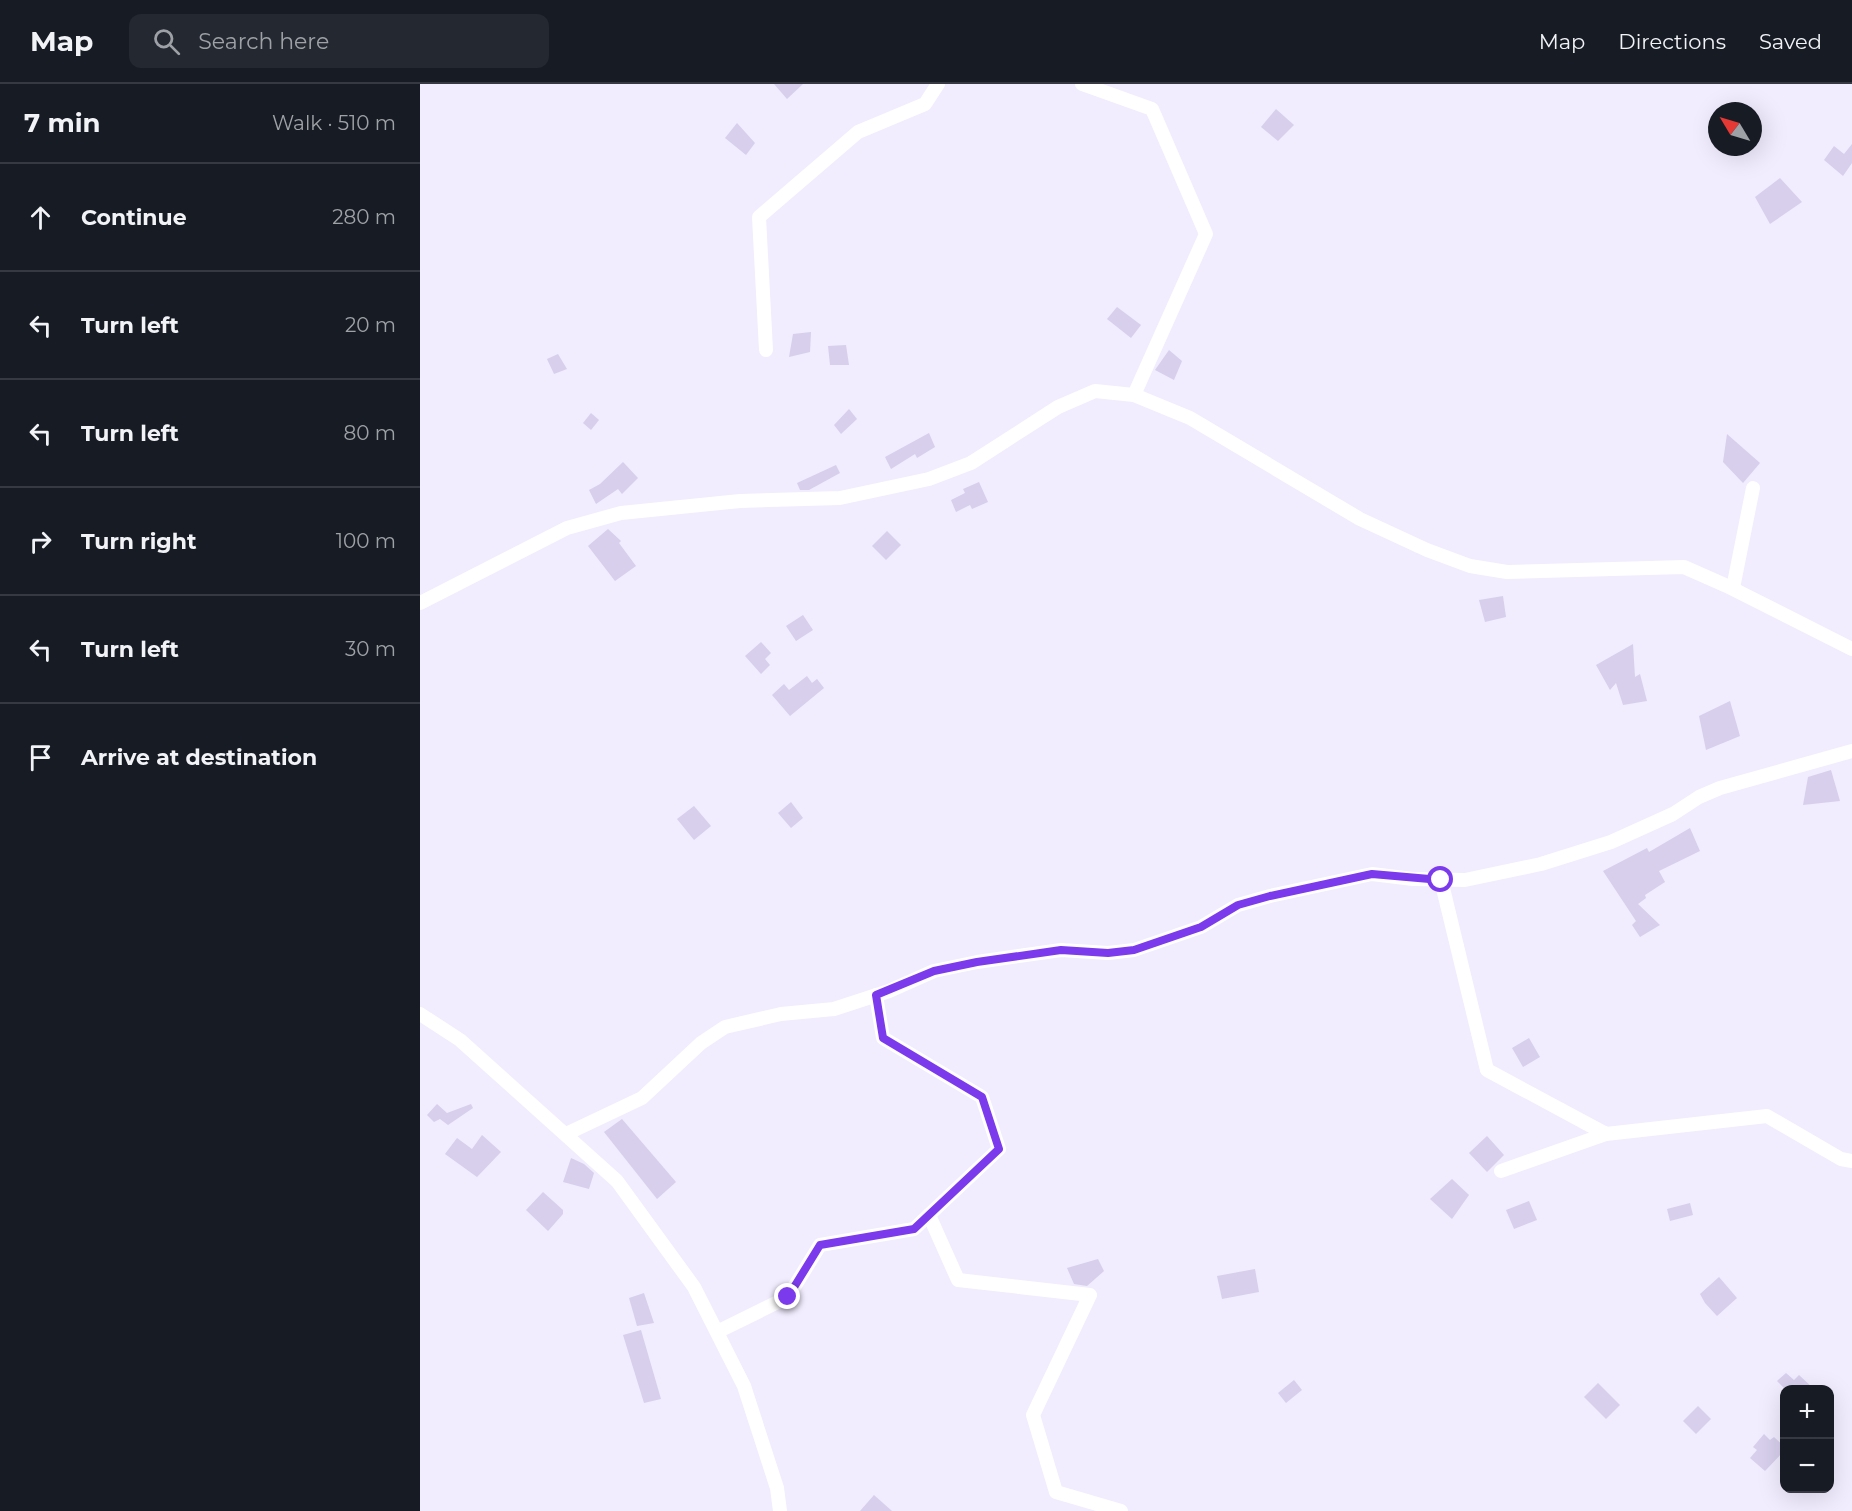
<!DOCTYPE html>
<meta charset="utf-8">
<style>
body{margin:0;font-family:Montserrat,sans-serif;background:#242831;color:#f1f3f6}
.controls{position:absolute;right:18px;bottom:18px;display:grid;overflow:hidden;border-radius:12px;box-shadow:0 6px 24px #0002}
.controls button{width:54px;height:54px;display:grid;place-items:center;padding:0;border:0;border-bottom:2px solid #363941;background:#171b24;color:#f1f3f6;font:30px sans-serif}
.compass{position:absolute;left:1288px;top:18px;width:54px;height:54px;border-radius:50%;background:#171b24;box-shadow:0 6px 24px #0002;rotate:308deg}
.stop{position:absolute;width:18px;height:18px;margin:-14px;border:4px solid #7c3aed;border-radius:50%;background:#fff}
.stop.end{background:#7c3aed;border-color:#fff;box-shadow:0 2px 6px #0008}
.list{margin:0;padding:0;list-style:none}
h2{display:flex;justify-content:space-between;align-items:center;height:78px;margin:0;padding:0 24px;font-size:26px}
h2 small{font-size:20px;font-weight:400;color:#9ea1a6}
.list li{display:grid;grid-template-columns:39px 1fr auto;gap:18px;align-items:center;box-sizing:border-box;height:108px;padding:0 24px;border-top:2px solid #363941}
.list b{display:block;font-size:22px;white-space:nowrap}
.list em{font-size:20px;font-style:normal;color:#9ea1a6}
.icon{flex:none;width:33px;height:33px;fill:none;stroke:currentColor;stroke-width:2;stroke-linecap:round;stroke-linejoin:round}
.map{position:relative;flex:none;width:1432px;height:1427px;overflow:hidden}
header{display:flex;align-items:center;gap:36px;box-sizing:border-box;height:84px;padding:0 30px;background:#171b24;border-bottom:2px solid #363941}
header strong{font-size:28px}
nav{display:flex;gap:33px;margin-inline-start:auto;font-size:21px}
.search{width:420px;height:54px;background:#242831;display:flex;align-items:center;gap:15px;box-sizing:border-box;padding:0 21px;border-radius:12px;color:#9ea1a6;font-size:22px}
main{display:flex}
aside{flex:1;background:#171b24}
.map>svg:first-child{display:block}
</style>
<header>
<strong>Map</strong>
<div class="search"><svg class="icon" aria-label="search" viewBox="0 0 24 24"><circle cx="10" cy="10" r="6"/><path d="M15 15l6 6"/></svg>Search here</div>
<nav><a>Map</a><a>Directions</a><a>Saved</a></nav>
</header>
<main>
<aside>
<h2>7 min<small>Walk · 510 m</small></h2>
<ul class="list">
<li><svg class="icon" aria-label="ahead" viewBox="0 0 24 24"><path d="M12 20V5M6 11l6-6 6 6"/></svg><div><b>Continue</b></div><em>280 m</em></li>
<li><svg class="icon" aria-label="left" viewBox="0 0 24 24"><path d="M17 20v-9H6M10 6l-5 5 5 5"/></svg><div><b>Turn left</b></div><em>20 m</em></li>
<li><svg class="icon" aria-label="left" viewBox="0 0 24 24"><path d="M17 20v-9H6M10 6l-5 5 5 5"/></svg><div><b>Turn left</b></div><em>80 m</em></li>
<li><svg class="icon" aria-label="right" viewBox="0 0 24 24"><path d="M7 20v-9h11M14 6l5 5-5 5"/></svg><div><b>Turn right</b></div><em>100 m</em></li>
<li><svg class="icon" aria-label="left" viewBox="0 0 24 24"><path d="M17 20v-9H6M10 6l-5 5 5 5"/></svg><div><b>Turn left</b></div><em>30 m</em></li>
<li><svg class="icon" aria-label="arrive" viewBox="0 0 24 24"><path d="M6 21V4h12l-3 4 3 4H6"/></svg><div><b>Arrive at destination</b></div></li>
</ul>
</aside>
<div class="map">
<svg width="1432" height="1427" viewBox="0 0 1432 1427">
<rect width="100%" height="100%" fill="#f1ecfe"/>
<g fill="#d7cfec">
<path d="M 354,0 L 383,0 L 367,15 Z"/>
<path d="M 856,25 L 874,41 L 858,57 L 841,43 Z"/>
<path d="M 317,39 L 335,59 L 326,71 L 305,54 Z"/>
<path d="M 1432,60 L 1432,79 L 1423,92 L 1404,76 L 1414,62 L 1424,70 Z"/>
<path d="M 1360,94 L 1382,118 L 1350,140 L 1335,113 Z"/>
<path d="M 697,223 L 721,241 L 711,254 L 687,235 Z"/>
<path d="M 391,248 L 390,268 L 369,273 L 373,250 Z"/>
<path d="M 426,261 L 429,281 L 410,281 L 408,262 Z"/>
<path d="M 749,266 L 762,277 L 754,296 L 735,286 Z"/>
<path d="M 138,270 L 147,285 L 134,290 L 127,275 Z"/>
<path d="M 429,325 L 437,335 L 421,350 L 414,341 Z"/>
<path d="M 171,329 L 179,336 L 171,346 L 163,339 Z"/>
<path d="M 509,349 L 515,363 L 497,374 L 495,370 L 471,385 L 465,373 Z"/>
<path d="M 1307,350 L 1340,379 L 1323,399 L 1303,378 Z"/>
<path d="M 203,378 L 218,394 L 202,410 L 198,405 L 176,420 L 169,406 L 180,400 Z"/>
<path d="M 416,381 L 420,389 L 389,406 L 380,406 L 377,399 Z"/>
<path d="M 559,398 L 568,418 L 552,425 L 550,421 L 536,428 L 531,416 L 545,409 L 543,405 Z"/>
<path d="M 188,445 L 201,457 L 199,459 L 216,482 L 195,497 L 168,462 Z"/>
<path d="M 467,447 L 481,461 L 466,476 L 452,462 Z"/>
<path d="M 1083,512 L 1086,533 L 1065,538 L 1059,516 Z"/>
<path d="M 383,531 L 393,546 L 376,557 L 366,542 Z"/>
<path d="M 341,558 L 351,569 L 345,575 L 350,581 L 341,590 L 325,572 Z"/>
<path d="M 1213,560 L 1215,593 L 1220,590 L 1227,617 L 1203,621 L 1196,599 L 1190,606 L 1176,581 Z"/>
<path d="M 387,592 L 392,599 L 397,595 L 404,604 L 370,632 L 352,611 L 364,600 L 369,606 Z"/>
<path d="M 1310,617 L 1320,652 L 1286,666 L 1279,632 Z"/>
<path d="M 1411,686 L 1420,717 L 1383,721 L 1388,693 Z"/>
<path d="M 371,718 L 383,734 L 371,744 L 358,729 Z"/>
<path d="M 274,722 L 291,742 L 274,756 L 257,735 Z"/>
<path d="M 1270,744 L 1280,767 L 1239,787 L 1245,798 L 1225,811 L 1226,814 L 1218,820 L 1240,841 L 1220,853 L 1212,841 L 1216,837 L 1183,787 L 1227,764 L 1229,768 Z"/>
<path d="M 1109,954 L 1120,973 L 1103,983 L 1092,964 Z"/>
<path d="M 17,1020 L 27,1029 L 51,1020 L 53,1024 L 28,1041 L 20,1035 L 14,1038 L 7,1031 Z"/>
<path d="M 202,1035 L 256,1098 L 237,1115 L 184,1048 Z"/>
<path d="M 62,1051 L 81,1068 L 57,1093 L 25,1070 L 37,1054 L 52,1065 Z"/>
<path d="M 1067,1052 L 1084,1071 L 1067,1088 L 1049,1069 Z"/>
<path d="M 151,1074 L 164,1080 L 174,1089 L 169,1105 L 143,1098 Z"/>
<path d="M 1032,1095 L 1049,1111 L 1032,1135 L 1010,1115 Z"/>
<path d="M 123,1108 L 143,1126 L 143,1130 L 128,1147 L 106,1126 Z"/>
<path d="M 1109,1117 L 1117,1136 L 1094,1145 L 1086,1126 Z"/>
<path d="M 1270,1119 L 1273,1131 L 1250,1137 L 1247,1125 Z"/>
<path d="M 678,1175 L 684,1187 L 667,1202 L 654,1200 L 647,1184 Z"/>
<path d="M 835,1185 L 839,1208 L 802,1215 L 797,1192 Z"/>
<path d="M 1299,1193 L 1317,1214 L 1297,1232 L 1285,1219 L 1280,1210 Z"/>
<path d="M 224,1209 L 234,1239 L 217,1242 L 209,1214 Z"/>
<path d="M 221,1246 L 241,1315 L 224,1319 L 203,1251 Z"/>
<path d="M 1366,1289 L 1374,1296 L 1379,1291 L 1394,1305 L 1365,1305 L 1357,1297 Z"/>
<path d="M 874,1296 L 882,1306 L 866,1319 L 858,1309 Z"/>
<path d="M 1178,1299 L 1200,1321 L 1186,1335 L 1164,1313 Z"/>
<path d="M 1278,1322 L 1291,1335 L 1276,1350 L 1263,1337 Z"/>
<path d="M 1344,1350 L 1350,1356 L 1354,1353 L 1365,1363 L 1365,1366 L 1345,1387 L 1330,1374 L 1337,1366 L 1333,1363 Z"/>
<path d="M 454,1411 L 472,1427 L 440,1427 Z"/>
</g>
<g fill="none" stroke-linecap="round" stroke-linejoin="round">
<g stroke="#fff" stroke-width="14">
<path d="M 662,0 L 732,25 L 786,150 L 714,311"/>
<path d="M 346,266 L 339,133 L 438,48 L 505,20 L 518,0"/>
<path d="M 1313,504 L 1333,404"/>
<path d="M 0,519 L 147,444 L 201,429 L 320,417 L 420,414 L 509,395 L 551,379 L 638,323 L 675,307 L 714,311 L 770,334 L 940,435 L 1007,466 L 1050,482 L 1087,488 L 1264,483 L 1307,502 L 1432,565"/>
<path d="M 1021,796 L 1067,986 L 1186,1050 L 1347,1032 L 1421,1075 L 1432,1077"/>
<path d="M 0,930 L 40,956 L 197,1097 L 274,1203 L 324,1302 L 357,1404 L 360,1427"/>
<path d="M 146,1050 L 222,1014 L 281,959 L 305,943 L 361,930 L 414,925 L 469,907 L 514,887 L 557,878 L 641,866 L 688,869 L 714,866 L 781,843 L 818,821 L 850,812 L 952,790 L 993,795 L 1045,796 L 1121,780 L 1191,758 L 1253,730 L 1279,713 L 1300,704 L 1432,667"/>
<path d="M 1081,1087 L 1186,1050"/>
<path d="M 509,1131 L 538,1196 L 670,1211 L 613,1331 L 636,1408 L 701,1427"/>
<path d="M 297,1248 L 368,1213 L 400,1161 L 494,1145 L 579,1065 L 562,1013 L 463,954 L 456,911"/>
</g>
</g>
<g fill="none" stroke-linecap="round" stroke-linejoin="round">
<path stroke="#7c3aed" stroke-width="8" d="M 368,1213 L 400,1161 L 494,1145 L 579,1065 L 562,1013 L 463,954 L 456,911 L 514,887 L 557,878 L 641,866 L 688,869 L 714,866 L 781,843 L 818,821 L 850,812 L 952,790 L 1021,796"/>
</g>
</svg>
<div class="controls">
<button>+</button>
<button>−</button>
</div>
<svg class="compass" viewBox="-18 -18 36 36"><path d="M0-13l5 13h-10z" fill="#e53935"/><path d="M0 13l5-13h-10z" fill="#9ea1a6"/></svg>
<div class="stop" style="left:1021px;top:796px"></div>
<div class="stop end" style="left:368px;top:1213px"></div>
</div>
</main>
